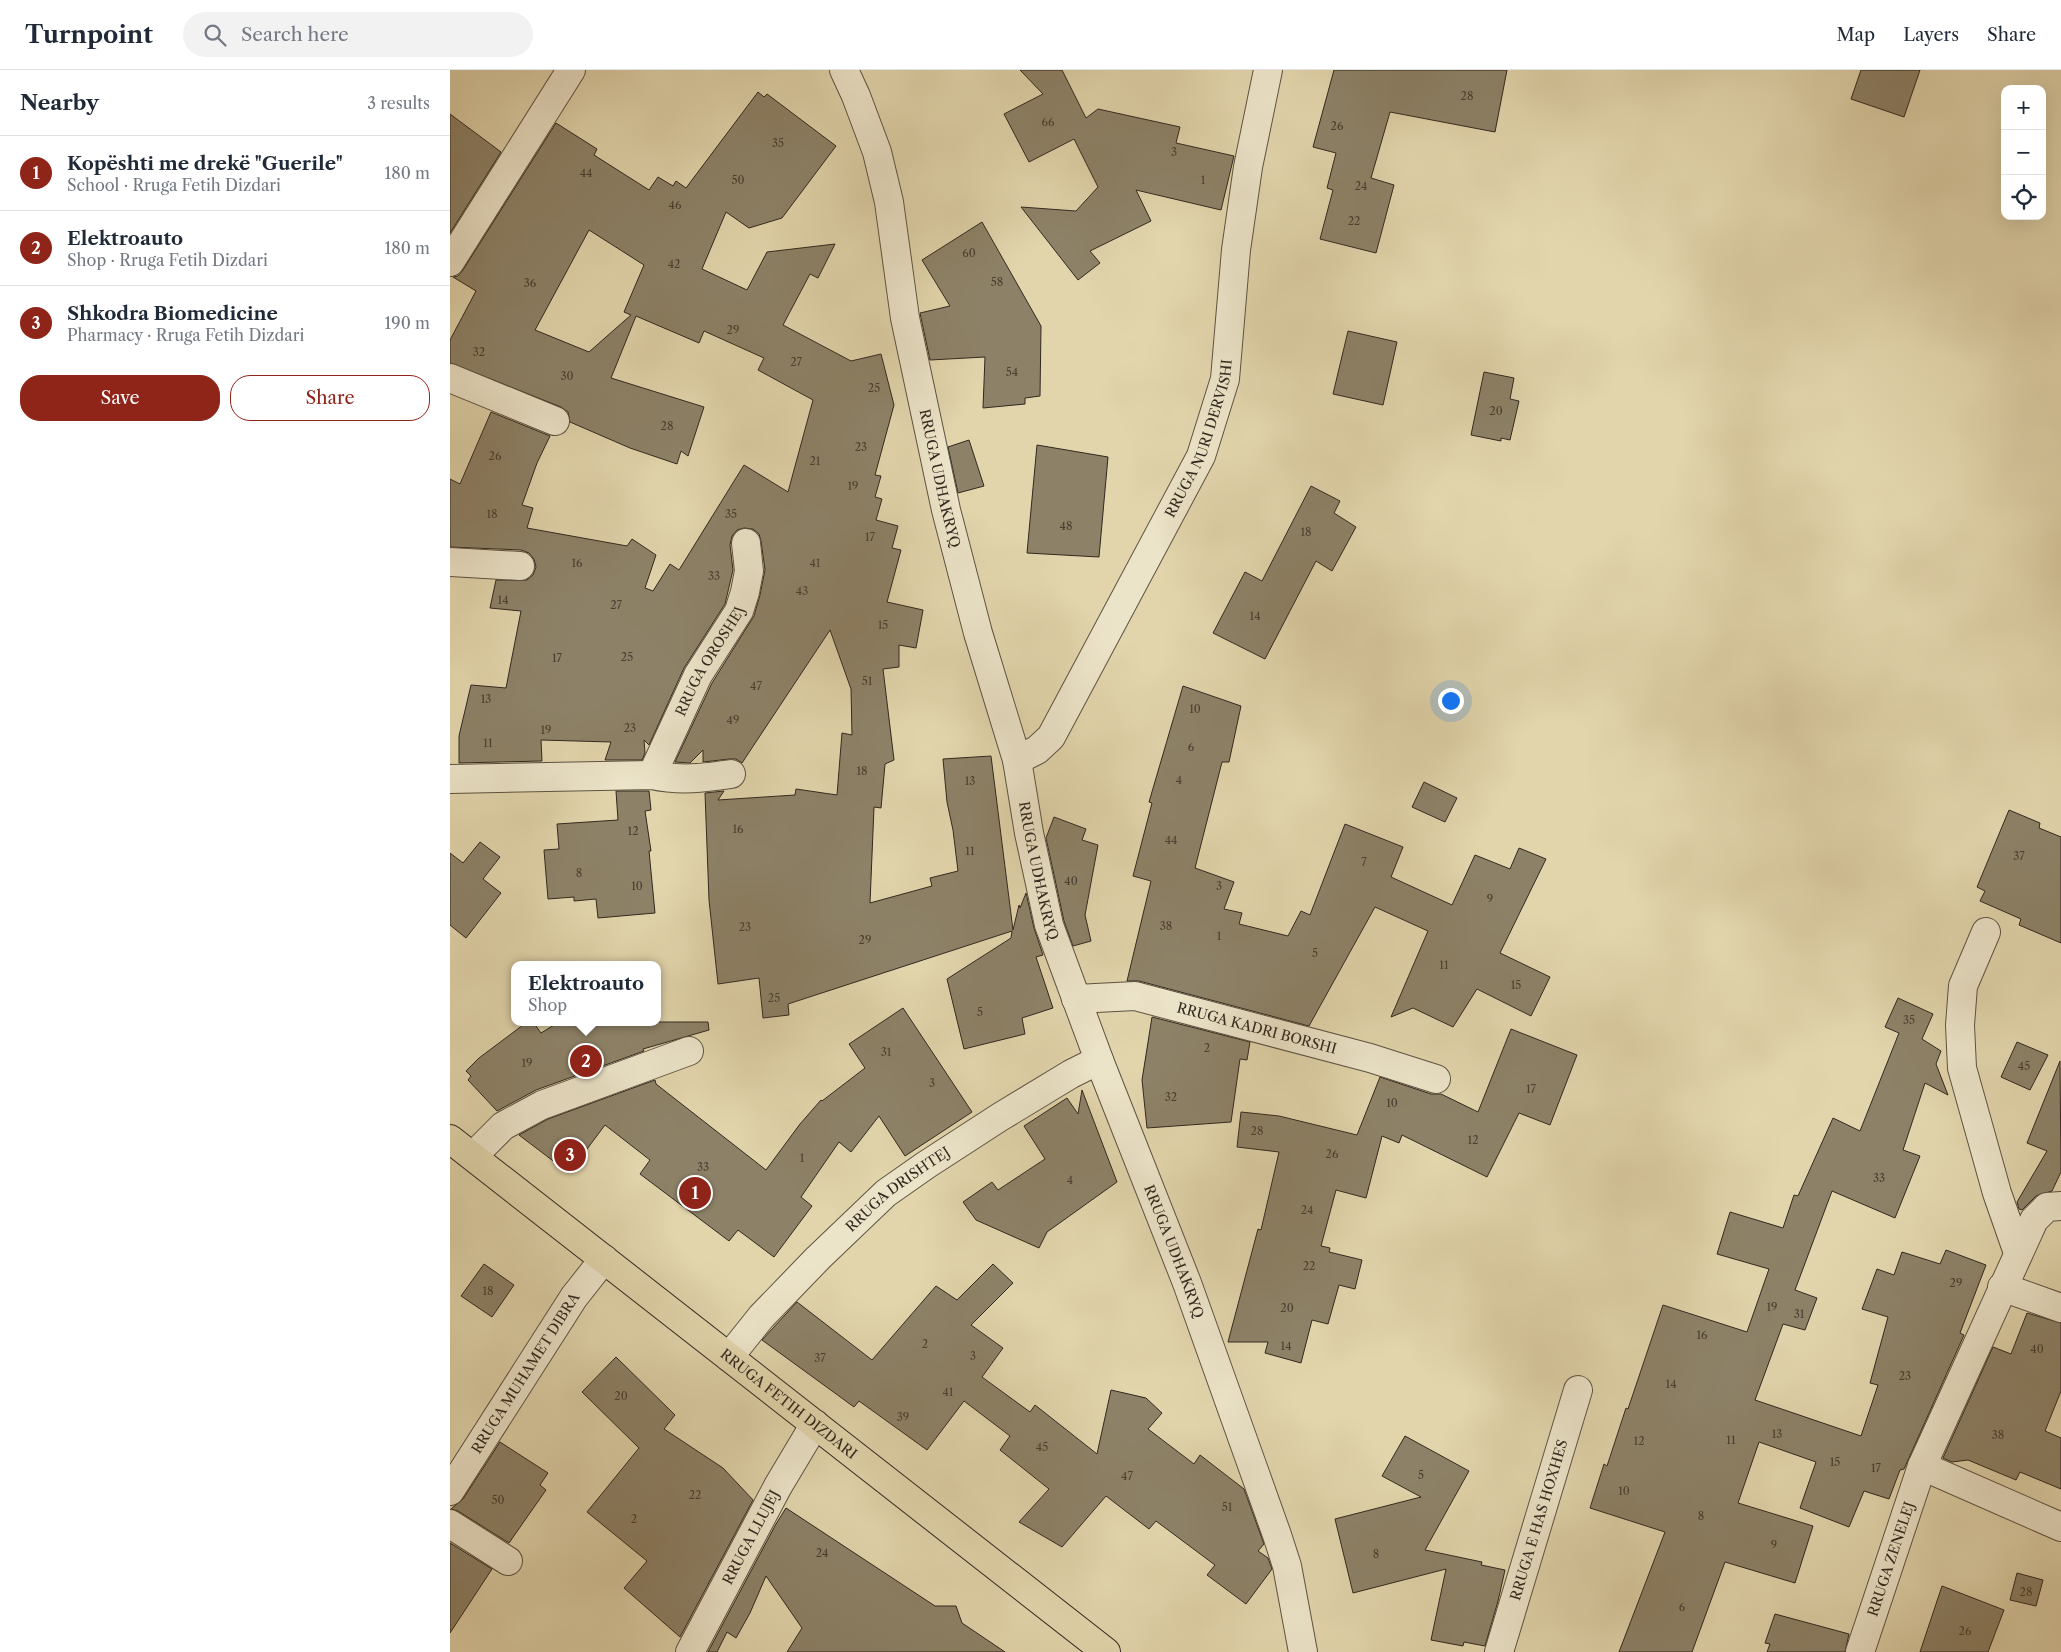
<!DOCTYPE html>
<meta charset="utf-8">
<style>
body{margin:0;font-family:"Libre Caslon Text",serif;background:#f2f2f3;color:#1f2937}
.controls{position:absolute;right:15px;top:15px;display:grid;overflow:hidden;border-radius:10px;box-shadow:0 5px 20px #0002}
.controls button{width:45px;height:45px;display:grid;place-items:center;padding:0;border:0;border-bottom:1px solid #e0e1e3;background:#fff;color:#1f2937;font:25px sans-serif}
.you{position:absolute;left:1000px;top:630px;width:18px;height:18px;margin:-12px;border:4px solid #fff;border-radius:50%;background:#1a73e8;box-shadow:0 0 0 8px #1a73e833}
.badge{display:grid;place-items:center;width:32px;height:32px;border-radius:50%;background:#8f2418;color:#fff;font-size:16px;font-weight:700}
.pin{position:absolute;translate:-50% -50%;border:2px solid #fff;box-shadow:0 1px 5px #0006}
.popup{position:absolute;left:61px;top:891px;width:150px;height:65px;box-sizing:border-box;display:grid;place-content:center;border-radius:10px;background:#fff;filter:drop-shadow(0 1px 4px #0005);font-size:16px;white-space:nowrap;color:#747a83}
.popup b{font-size:19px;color:#1f2937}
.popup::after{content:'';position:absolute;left:50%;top:100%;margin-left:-10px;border:10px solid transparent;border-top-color:#fff}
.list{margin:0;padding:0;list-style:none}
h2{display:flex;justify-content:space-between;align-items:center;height:65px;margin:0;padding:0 20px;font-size:21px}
h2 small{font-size:16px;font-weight:400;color:#747a83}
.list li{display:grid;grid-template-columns:32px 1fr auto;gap:15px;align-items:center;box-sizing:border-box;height:75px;padding:0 20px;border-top:1px solid #e0e1e3}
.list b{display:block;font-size:19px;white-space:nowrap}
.list p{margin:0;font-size:16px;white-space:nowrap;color:#747a83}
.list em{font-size:16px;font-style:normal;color:#747a83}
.actions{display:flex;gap:10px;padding:15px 20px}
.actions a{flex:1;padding:11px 0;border:1px solid #8f2418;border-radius:20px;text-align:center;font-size:18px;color:#8f2418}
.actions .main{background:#8f2418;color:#fff}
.icon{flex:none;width:28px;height:28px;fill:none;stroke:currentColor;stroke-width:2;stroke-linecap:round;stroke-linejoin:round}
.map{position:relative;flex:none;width:1611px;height:1582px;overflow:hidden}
header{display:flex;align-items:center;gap:30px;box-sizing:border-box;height:70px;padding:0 25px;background:#fff;border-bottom:1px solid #e0e1e3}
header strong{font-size:24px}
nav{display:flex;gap:28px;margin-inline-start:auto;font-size:18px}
.search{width:350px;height:45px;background:#f2f2f3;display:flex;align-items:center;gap:12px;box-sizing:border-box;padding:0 18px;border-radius:28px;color:#747a83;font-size:19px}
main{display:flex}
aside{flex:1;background:#fff}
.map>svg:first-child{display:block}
</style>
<header>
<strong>Turnpoint</strong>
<div class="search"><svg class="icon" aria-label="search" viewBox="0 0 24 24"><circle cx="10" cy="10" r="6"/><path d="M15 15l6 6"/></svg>Search here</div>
<nav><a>Map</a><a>Layers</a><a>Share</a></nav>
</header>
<main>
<aside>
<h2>Nearby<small>3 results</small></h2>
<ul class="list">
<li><span class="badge">1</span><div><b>Kopështi me drekë &quot;Guerile&quot;</b><p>School · Rruga Fetih Dizdari</p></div><em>180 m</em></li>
<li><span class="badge">2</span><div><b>Elektroauto</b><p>Shop · Rruga Fetih Dizdari</p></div><em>180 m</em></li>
<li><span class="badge">3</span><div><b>Shkodra Biomedicine</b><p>Pharmacy · Rruga Fetih Dizdari</p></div><em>190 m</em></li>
</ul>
<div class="actions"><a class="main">Save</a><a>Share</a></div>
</aside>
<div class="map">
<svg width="1611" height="1582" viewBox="0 0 1611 1582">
<rect width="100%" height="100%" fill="#e2d5ac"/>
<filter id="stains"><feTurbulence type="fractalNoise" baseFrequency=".004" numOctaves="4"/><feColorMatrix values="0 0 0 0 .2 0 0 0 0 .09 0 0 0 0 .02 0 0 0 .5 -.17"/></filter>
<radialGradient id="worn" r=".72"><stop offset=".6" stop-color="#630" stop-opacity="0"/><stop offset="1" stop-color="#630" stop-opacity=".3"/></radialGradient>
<g fill="#8d8268" stroke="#31281f" fill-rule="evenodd">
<path d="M 570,0 L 612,0 L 636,48 L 648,39 L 730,57 L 726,73 L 784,86 L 771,140 L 686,120 L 701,151 L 640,181 L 650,193 L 628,210 L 571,137 L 626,141 L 648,117 L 624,69 L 579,92 L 554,44 L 593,24 Z"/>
<path d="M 884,0 L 1057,0 L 1045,62 L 940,42 L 921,108 L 944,115 L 926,183 L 870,169 L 883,120 L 877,118 L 886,83 L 863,77 Z"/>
<path d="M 1411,0 L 1470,0 L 1454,47 L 1401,29 Z"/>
<path d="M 308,22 L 314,27 L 317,24 L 386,76 L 332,148 L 299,158 L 276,142 L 252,199 L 297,220 L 317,182 L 385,174 L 368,208 L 360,204 L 333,255 L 401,291 L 431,284 L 444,335 L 425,405 L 431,406 L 425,427 L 432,429 L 426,450 L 448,456 L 442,478 L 451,480 L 437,532 L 473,540 L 466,578 L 449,575 L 449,597 L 433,599 L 444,690 L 435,694 L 431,738 L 424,737 L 420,833 L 482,816 L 480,808 L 508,801 L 503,760 L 497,732 L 493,689 L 541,686 L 563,860 L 569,835 L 570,838 L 576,823 L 584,858 L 593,885 L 586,887 L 603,938 L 572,948 L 575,964 L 514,979 L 497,909 L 561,868 L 562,861 L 338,934 L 339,945 L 313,948 L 309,908 L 268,914 L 259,830 L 255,723 L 274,721 L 268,730 L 345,725 L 346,719 L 387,725 L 392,663 L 402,665 L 401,619 L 380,560 L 292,693 L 286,689 L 279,689 L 253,692 L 253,680 L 240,693 L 225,692 L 262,613 L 304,546 L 310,525 L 315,500 L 311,471 L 309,464 L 303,459 L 294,458 L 287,460 L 282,466 L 280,475 L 283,500 L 275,534 L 234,598 L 199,675 L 194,670 L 195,683 L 192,690 L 155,690 L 161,672 L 91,670 L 92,691 L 9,693 L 9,666 L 21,615 L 56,618 L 71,541 L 40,538 L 46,510 L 77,510 L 83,505 L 86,497 L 84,489 L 79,483 L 71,480 L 0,477 L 0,409 L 10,414 L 41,342 L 100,366 L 87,393 L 72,435 L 83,438 L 77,458 L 177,476 L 182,469 L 206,485 L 195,518 L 203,521 L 220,494 L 229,500 L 294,395 L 338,422 L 363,330 L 308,300 L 314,288 L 254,261 L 249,273 L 186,246 L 161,308 L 254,337 L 238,386 L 231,381 L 227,394 L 180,378 L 120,352 L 118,342 L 111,337 L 0,293 L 0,270 L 26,221 L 3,207 L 8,206 L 13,200 L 106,53 L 147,79 L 144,85 L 199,120 L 208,107 L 223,116 L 226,111 L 236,118 ZM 139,160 L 194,195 L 174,242 L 181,245 L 139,282 L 85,260 Z"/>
<path d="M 0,44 L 51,82 L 0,163 Z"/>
<path d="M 532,152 L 591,256 L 590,326 L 575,328 L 575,334 L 533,338 L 535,287 L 480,290 L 470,243 L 500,236 L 472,190 Z"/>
<path d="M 898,261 L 947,272 L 933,335 L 883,324 Z"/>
<path d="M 1034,302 L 1064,308 L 1060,329 L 1069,331 L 1060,370 L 1051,368 L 1051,371 L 1021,365 Z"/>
<path d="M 519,370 L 534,416 L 508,423 L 498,377 Z"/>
<path d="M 587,375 L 658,387 L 649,487 L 577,483 Z"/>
<path d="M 861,416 L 890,431 L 884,443 L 906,457 L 882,501 L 866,491 L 815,589 L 763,563 L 795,502 L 812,511 Z"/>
<path d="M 733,616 L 791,636 L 779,692 L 772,692 L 745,798 L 784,812 L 774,839 L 792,843 L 789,854 L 838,866 L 851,841 L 860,845 L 895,754 L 953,777 L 941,807 L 1002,835 L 1025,785 L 1060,799 L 1069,778 L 1096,789 L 1050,883 L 1100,907 L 1081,946 L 1027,919 L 1003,957 L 963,938 L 941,947 L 978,861 L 925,837 L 859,956 L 689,911 L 677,911 L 701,811 L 683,806 L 702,733 L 699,732 Z"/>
<path d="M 974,712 L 1007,728 L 995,752 L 962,737 Z"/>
<path d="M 166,721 L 199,721 L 201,740 L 195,741 L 201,781 L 199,781 L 205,843 L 148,848 L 146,829 L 124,831 L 124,827 L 98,829 L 94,780 L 109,779 L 107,754 L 168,750 Z"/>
<path d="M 1559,740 L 1590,753 L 1589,758 L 1611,767 L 1611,873 L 1569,855 L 1571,849 L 1530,831 L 1535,821 L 1527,817 Z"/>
<path d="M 604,747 L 636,759 L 632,770 L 648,775 L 635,845 L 641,871 L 623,876 L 614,851 L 596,768 Z"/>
<path d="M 30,772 L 50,787 L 33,809 L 51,823 L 16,868 L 0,855 L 0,783 L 13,793 Z"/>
<path d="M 1448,928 L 1483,944 L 1472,969 L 1491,981 L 1486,994 L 1498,1025 L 1475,1013 L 1453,1080 L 1470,1086 L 1445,1148 L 1382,1121 L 1345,1220 L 1367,1228 L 1355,1260 L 1333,1254 L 1305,1330 L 1411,1366 L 1428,1315 L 1420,1313 L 1438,1247 L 1412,1239 L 1427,1199 L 1444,1205 L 1452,1182 L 1490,1194 L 1496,1180 L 1536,1195 L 1510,1263 L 1514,1265 L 1454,1399 L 1450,1400 L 1439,1429 L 1414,1421 L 1399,1457 L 1350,1438 L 1366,1392 L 1309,1372 L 1288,1433 L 1363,1456 L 1345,1513 L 1275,1492 L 1242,1582 L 1169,1582 L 1215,1462 L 1140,1438 L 1154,1394 L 1157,1396 L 1176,1338 L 1178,1339 L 1213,1235 L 1297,1262 L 1319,1199 L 1267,1184 L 1280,1142 L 1333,1158 L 1344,1125 L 1348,1126 L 1383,1048 L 1410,1061 L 1449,963 L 1435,957 Z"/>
<path d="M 453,938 L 522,1042 L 455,1086 L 429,1046 L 401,1082 L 389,1072 L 351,1127 L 362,1136 L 324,1187 L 288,1160 L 279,1171 L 190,1104 L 200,1090 L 155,1055 L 119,1103 L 69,1065 L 98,1049 L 205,1010 L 206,1014 L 316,1100 L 350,1054 L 371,1030 L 372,1031 L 415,998 L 399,974 Z"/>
<path d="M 702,947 L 800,972 L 797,990 L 790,989 L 781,1052 L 697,1058 L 692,1010 Z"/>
<path d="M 77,952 L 83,952 L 91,963 L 109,952 L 258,952 L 259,960 L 193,979 L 194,981 L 86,1020 L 47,1041 L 18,1010 L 21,1006 L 16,1001 L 29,988 Z"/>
<path d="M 1061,959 L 1127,985 L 1100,1055 L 1069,1043 L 1037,1107 L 952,1065 L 949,1073 L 932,1066 L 916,1128 L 886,1120 L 871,1176 L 880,1178 L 879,1182 L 912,1190 L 905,1219 L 889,1215 L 878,1254 L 862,1250 L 851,1293 L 815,1283 L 818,1272 L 778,1272 L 808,1159 L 811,1160 L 829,1082 L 787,1077 L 791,1042 L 829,1046 L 907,1065 L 930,1007 L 981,1024 L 991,1024 L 1028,1042 Z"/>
<path d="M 1567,972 L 1598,985 L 1580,1020 L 1551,1007 Z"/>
<path d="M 1610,991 L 1611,1102 L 1602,1121 L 1586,1126 L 1572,1140 L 1569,1139 L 1567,1132 L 1597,1081 L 1577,1073 Z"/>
<path d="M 632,1020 L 667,1112 L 597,1162 L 589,1178 L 526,1150 L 513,1132 L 542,1112 L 548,1120 L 595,1089 L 574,1056 L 617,1028 L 628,1044 Z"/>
<path d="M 34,1194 L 64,1215 L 42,1247 L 11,1226 Z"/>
<path d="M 543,1194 L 563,1213 L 521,1255 L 553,1278 L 532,1307 L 580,1342 L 585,1335 L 647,1384 L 661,1320 L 696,1328 L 712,1343 L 698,1359 L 744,1394 L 750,1385 L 794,1419 L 814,1474 L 808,1481 L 818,1488 L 822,1499 L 796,1534 L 757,1505 L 765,1495 L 706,1451 L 699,1459 L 656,1426 L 612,1477 L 569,1452 L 599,1419 L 550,1380 L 560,1366 L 514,1331 L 477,1380 L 409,1331 L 404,1337 L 312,1270 L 347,1232 L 422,1290 L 486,1216 L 507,1230 Z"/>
<path d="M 1577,1243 L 1611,1253 L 1611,1321 L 1595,1361 L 1611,1368 L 1611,1419 L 1570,1402 L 1566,1410 L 1518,1390 L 1502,1392 L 1493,1388 L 1543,1277 L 1561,1284 Z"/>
<path d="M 166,1287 L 225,1345 L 214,1359 L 273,1398 L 303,1430 L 230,1567 L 174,1518 L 197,1491 L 137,1442 L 189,1378 L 132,1322 Z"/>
<path d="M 955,1366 L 1019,1401 L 975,1480 L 1032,1492 L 1031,1495 L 1055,1500 L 1048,1531 L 1035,1576 L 1014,1572 L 1013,1576 L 981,1570 L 996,1499 L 903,1523 L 885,1449 L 971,1427 L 932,1406 Z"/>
<path d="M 50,1372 L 98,1403 L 90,1415 L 96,1420 L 59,1473 L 8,1441 L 1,1439 L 13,1429 Z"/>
<path d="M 336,1438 L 485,1536 L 506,1536 L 512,1553 L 555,1582 L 337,1582 L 352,1558 L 316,1506 L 300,1543 L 286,1568 L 277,1562 L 267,1582 L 258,1582 L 326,1454 Z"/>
<path d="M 0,1473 L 42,1499 L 0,1563 Z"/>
<path d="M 1567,1503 L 1593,1510 L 1586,1536 L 1560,1530 Z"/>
<path d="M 1492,1516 L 1554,1540 L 1538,1582 L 1470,1582 Z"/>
<path d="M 1325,1544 L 1399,1564 L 1395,1582 L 1317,1582 L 1320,1574 L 1315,1573 Z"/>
</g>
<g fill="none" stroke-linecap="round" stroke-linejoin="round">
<defs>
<g id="minor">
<path id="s1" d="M 394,0 L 406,26 L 427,82 L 439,132 L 455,248 L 496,440 L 528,563 L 567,690 L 579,763 L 599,855 L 649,990 L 737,1213 L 827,1465 L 837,1496 L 853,1582"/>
<path d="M 0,192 L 121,0"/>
<path d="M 0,308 L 105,351"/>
<path d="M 0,492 L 70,496"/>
<path id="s2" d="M 567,690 L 587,680 L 601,667 L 751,386 L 775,309 L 786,180 L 798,97 L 818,0"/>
<path id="s3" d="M 202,705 L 248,605 L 289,541 L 295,522 L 299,501 L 296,473"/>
<path d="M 0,709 L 202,705 C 230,711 254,708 281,704"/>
<path d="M 1536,862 L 1513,916 L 1510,955 L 1512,998 L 1547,1123 L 1568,1183"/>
<path id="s4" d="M 626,929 L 685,926 L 920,988 L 986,1009"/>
<path d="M 23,1086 L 53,1056 L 92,1035 L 239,981"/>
<path d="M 1552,1217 L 1611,1238"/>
<path id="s5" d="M 279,1287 L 311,1247 L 368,1188 L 436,1123 L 476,1095 L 550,1047 L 621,1004 L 649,990"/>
<path d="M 1472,1396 L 1611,1457"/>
<path id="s6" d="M 0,1421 L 124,1227 L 154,1189"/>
<path d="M 0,1454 L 58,1491"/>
<path id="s7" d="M 240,1582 L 328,1416 L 365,1354"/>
<path id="s8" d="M 1049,1582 L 1128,1320"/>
<path id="s9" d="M 1410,1582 L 1472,1396 L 1584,1150 L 1597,1137 L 1611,1136"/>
</g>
<g id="major">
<path id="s10" d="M 0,1069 L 656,1582"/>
</g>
</defs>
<use href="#minor" stroke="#5d5342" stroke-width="30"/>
<use href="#major" stroke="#31281f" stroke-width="30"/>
<use href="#minor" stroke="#ece4c9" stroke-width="28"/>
<use href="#major" stroke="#e2d5ac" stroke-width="28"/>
</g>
<g text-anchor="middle" stroke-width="4.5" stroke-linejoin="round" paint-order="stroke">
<g font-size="11" fill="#483e31">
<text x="1017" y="30">28</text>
<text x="598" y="56">66</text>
<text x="887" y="60">26</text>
<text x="328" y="77">35</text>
<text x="724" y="86">3</text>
<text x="136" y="107">44</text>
<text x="288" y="114">50</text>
<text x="753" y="114">1</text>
<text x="911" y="120">24</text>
<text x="225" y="139">46</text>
<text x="904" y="155">22</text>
<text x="519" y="187">60</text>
<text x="224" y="198">42</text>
<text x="547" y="216">58</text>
<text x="80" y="217">36</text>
<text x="283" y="264">29</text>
<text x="29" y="286">32</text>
<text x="346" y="296">27</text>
<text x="562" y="306">54</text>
<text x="117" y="310">30</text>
<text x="424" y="322">25</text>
<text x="1046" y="345">20</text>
<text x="217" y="360">28</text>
<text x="411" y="381">23</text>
<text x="45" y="390">26</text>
<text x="365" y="395">21</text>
<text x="403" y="420">19</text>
<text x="42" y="448">18</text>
<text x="281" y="448">35</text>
<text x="616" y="460">48</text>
<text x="856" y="466">18</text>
<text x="420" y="471">17</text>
<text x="127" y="497">16</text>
<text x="365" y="497">41</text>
<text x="264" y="510">33</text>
<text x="352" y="525">43</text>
<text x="53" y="534">14</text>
<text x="166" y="539">27</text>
<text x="805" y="550">14</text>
<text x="433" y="559">15</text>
<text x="177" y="591">25</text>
<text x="107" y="592">17</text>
<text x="417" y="615">51</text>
<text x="306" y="620">47</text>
<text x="36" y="633">13</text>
<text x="745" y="643">10</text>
<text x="283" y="654">49</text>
<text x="180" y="662">23</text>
<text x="96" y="664">19</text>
<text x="38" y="677">11</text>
<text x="741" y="681">6</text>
<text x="412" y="705">18</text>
<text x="729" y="714">4</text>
<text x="520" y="715">13</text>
<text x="288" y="763">16</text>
<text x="183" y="765">12</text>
<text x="721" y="774">44</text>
<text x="520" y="785">11</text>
<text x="1569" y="790">37</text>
<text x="914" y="796">7</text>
<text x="129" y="807">8</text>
<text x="621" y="815">40</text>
<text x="187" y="820">10</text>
<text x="769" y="820">3</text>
<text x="1040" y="833">9</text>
<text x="716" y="860">38</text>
<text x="295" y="861">23</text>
<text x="769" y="870">1</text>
<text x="415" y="874">29</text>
<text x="865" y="887">5</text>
<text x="994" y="899">11</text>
<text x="1066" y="919">15</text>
<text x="324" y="932">25</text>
<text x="530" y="946">5</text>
<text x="1459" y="954">35</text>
<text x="757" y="982">2</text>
<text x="436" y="986">31</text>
<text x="77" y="997">19</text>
<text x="1574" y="1000">45</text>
<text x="482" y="1017">3</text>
<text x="1081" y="1023">17</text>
<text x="721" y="1031">32</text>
<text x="942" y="1037">10</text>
<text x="807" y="1065">28</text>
<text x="1023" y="1074">12</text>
<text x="882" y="1088">26</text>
<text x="352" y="1092">1</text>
<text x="253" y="1101">33</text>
<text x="1429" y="1112">33</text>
<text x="620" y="1114">4</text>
<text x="857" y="1144">24</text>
<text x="859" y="1200">22</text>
<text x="1506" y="1217">29</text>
<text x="38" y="1225">18</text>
<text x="1322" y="1241">19</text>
<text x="837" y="1242">20</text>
<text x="1349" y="1248">31</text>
<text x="1252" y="1269">16</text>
<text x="475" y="1278">2</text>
<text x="836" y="1280">14</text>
<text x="1587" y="1283">40</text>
<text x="523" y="1290">3</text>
<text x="370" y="1292">37</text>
<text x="1455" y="1310">23</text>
<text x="1221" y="1318">14</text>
<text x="498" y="1326">41</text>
<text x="171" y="1330">20</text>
<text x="453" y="1351">39</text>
<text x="1327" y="1368">13</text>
<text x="1548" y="1369">38</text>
<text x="1281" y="1374">11</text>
<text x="1189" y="1375">12</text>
<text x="592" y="1381">45</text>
<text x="1385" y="1396">15</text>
<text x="1426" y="1402">17</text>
<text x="971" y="1409">5</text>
<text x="677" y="1410">47</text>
<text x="1174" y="1425">10</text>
<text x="245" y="1429">22</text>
<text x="48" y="1434">50</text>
<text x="777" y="1441">51</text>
<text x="1251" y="1450">8</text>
<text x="184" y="1453">2</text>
<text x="1324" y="1479">9</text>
<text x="372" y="1487">24</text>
<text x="926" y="1488">8</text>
<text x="1576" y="1526">28</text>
<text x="1232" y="1541">6</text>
<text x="1515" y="1565">26</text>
</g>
<g font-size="14" fill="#31281f" stroke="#ece4c9">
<text dy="5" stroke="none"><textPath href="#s2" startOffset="376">RRUGA NURI DERVISHI</textPath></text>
<text dy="5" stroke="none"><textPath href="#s1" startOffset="421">RRUGA UDHAKRYQ</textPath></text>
<text dy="5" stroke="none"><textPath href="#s3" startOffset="128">RRUGA OROSHEJ</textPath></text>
<text dy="5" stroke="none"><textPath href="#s1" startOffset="826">RRUGA UDHAKRYQ</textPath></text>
<text dy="5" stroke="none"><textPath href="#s4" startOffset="185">RRUGA KADRI BORSHI</textPath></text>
<text dy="5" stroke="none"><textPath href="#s5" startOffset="239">RRUGA DRISHTEJ</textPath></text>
<text dy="5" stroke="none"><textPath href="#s1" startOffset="1231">RRUGA UDHAKRYQ</textPath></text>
<text dy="5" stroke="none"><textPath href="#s6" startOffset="140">RRUGA MUHAMET DIBRA</textPath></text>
<text dy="5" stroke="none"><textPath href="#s10" startOffset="430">RRUGA FETIH DIZDARI</textPath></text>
<text dy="5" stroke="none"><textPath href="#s8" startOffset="138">RRUGA E HAS HOXHES</textPath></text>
<text dy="5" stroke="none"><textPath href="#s7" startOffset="130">RRUGA LLUJEJ</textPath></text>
<text dy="5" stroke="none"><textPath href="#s9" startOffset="98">RRUGA ZENELEJ</textPath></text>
</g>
</g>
<rect width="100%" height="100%" filter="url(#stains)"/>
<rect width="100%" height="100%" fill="url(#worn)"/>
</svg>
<div class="controls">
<button>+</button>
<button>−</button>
<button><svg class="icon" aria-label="locate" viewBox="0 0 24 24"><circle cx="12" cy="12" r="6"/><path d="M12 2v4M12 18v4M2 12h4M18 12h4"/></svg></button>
</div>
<div class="you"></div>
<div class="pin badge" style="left:245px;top:1123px">1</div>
<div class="pin badge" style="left:136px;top:991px">2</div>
<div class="popup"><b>Elektroauto</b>Shop</div>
<div class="pin badge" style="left:120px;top:1085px">3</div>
</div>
</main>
